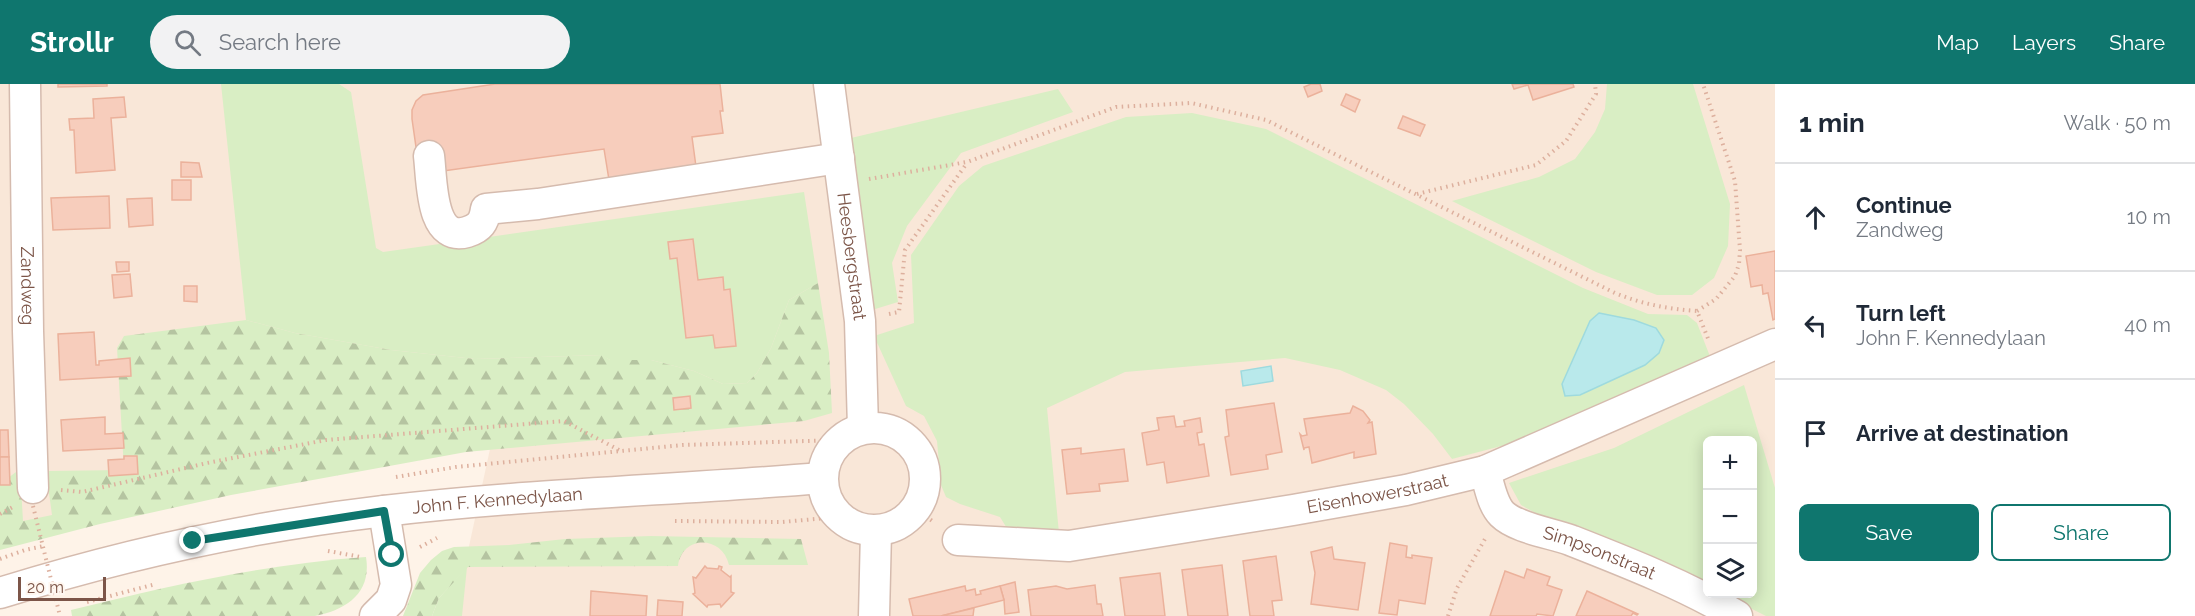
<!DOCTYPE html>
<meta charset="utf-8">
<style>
body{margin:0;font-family:Raleway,sans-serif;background:#f2f2f3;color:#1f2937}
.controls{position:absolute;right:18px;bottom:18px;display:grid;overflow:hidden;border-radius:9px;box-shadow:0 3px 15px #0003}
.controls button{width:54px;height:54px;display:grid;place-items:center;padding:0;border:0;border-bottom:2px solid #e0e1e3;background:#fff;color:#1f2937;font:30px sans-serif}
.scale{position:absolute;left:18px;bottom:15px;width:88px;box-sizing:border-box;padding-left:6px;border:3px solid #7c5548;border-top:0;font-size:16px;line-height:21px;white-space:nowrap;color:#7c5548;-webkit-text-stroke:4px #fff7f0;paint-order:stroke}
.stop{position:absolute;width:18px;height:18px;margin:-14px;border:4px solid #0f766e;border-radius:50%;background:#fff}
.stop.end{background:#0f766e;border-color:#fff;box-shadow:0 2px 6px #0008}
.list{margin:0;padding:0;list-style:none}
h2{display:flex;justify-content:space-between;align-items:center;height:78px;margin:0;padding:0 24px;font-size:26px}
h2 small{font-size:20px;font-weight:400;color:#747a83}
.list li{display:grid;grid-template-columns:39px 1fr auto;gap:18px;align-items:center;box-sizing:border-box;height:108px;padding:0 24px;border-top:2px solid #e0e1e3}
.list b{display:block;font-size:22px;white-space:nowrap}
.list p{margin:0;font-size:20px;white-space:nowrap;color:#747a83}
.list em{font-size:20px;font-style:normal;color:#747a83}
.actions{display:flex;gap:12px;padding:18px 24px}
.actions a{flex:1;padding:14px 0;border:2px solid #0f766e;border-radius:9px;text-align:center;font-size:21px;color:#0f766e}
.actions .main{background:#0f766e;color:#fff}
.icon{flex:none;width:33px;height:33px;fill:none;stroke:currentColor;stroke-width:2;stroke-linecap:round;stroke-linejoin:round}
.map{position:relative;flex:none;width:1775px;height:532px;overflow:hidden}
header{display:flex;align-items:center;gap:36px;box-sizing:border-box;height:84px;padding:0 30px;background:#0f766e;color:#fff}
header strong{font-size:28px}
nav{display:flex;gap:33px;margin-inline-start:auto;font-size:21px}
.search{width:420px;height:54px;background:#f2f2f3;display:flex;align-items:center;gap:15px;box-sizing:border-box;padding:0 21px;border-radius:33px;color:#747a83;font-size:22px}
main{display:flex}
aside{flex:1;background:#fff}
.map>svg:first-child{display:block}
</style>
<header>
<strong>Strollr</strong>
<div class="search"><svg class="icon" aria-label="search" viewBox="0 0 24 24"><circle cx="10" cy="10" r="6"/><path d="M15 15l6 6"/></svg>Search here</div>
<nav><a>Map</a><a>Layers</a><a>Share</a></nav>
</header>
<main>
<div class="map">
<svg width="1775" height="532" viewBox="0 0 1775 532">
<defs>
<pattern id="forest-firs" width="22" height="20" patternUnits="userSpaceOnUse" patternTransform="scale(1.5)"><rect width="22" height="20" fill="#d9eec4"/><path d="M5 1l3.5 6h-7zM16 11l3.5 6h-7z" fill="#b5c4a1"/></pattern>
</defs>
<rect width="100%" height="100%" fill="#fef3e8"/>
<path fill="#f9e7d8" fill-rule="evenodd" d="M 0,0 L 1775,0 L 1775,532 L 454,532 L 493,351 L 0,458 ZM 1708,356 L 1752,356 L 1752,510 L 1708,510 Z"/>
<g fill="#d9eec4">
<path d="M 221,0 L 339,0 L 351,8 L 376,164 L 383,168 L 804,108 L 818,199 L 789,216 L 771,264 L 757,289 L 747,299 L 723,300 L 694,287 L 651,276 L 610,276 L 601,271 L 475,275 L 391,266 L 295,249 L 246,236 Z"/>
<path d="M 1607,0 L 1693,0 L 1730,120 L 1728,162 L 1714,194 L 1692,211 L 1657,211 L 1596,188 L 1452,117 L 1539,93 L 1575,75 L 1595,48 L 1605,25 Z"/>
<path d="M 1058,5 L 1073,28 L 961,69 L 907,142 L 892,179 L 898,218 L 872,226 L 851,54 Z"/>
<path d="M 1192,29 L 1266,45 L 1583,204 L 1648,230 L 1687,231 L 1697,239 L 1711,275 L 1596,328 L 1509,360 L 1452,375 L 1433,350 L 1404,320 L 1386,306 L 1340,286 L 1285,274 L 1125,288 L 1047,324 L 1059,449 L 1008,446 L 1000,433 L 960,420 L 946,413 L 941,401 L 937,357 L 924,332 L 906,322 L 874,252 L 914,239 L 911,171 L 959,102 L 983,82 L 1126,33 Z"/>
<path d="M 1744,301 L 1775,404 L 1775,532 L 1766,532 L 1722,510 L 1752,510 L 1752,356 L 1708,356 L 1707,502 L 1689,492 L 1539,431 L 1521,421 L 1509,399 L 1614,364 Z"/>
<path d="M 467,483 L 462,532 L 432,532 L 439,514 Z"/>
</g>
<g fill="url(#forest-firs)">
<path d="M 818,199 L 829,269 L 832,329 L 804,337 L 466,368 L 231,411 L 100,440 L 0,466 L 0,400 L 20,385 L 23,437 L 52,431 L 46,387 L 124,386 L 117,264 L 124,252 L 246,236 L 295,249 L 391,266 L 475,275 L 602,271 L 610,276 L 651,276 L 694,287 L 723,300 L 747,299 L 757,289 L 771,264 L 789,216 Z"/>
<path d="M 651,452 L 801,455 L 808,481 L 729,481 C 722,451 682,451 678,482 L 468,483 L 439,514 L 432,532 L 403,532 L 420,489 L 431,476 L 442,467 L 454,463 L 509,461 L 565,455 Z"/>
<path d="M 366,473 C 372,509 346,526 315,532 L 72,532 L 71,526 C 167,502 266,480 366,473 Z"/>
</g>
<g fill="#b9e9eb" stroke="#9edade" stroke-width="1.5">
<path d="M 1599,229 L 1634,236 L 1656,244 L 1664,256 L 1659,269 L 1645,281 L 1580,311 L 1565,312 L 1562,300 L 1590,237 Z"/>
<path d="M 1271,282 L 1273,297 L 1243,302 L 1241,287 Z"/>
</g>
<g fill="#f7cdbc" stroke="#ebb19b" stroke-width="1.5">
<path d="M 58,0 L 107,0 L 107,2 L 58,3 Z"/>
<path d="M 495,0 L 720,0 L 723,27 L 720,27 L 723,49 L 692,53 L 697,90 L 610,102 L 604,65 L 443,87 L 417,70 L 412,35 L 412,26 L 416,17 L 423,11 Z"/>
<path d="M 1311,0 L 1320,0 L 1322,7 L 1308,13 L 1304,3 Z"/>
<path d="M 1512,0 L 1573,0 L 1574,3 L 1533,16 L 1528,1 L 1514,5 Z"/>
<path d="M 1346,10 L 1360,16 L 1355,28 L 1341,21 Z"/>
<path d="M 124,13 L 126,33 L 111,34 L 115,86 L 76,89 L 74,46 L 70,46 L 69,35 L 94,34 L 93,15 Z"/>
<path d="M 1403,32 L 1425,41 L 1420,52 L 1398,44 Z"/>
<path d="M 181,78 L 199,79 L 202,93 L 181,93 Z"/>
<rect x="172" y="96" width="19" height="20"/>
<path d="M 109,112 L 110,144 L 53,146 L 51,114 Z"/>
<path d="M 152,114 L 153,141 L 129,143 L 127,115 Z"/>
<path d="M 693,155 L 698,196 L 723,193 L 724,206 L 730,205 L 736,262 L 715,264 L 713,251 L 686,254 L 677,174 L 670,175 L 668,158 Z"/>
<path d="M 1775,167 L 1775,235 L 1773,236 L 1768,209 L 1763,210 L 1762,201 L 1751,203 L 1746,172 Z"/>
<path d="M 116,178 L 129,178 L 129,187 L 117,188 Z"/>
<path d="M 130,190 L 132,212 L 114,214 L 112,191 Z"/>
<path d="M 184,202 L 197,202 L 197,218 L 184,217 Z"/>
<path d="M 94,248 L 96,281 L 99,281 L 99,277 L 130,274 L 131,292 L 60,296 L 58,250 Z"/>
<path d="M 690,312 L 691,324 L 674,326 L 673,314 Z"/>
<path d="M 1274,319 L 1282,368 L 1266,371 L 1268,385 L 1231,391 L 1225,353 L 1229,352 L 1226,326 Z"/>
<path d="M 1353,322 L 1363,327 L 1370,336 L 1368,339 L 1372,338 L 1376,370 L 1354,374 L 1354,368 L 1312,379 L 1309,363 L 1304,364 L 1304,366 L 1300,350 L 1302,352 L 1307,351 L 1304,335 L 1350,329 Z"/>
<path d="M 1174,332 L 1176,343 L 1185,342 L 1184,337 L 1200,334 L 1202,348 L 1197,349 L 1199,361 L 1204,360 L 1209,392 L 1167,399 L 1164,378 L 1147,381 L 1142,349 L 1159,346 L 1157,334 Z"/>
<path d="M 105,333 L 105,350 L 123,349 L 124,364 L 63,367 L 61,336 Z"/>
<path d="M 0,346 L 8,346 L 9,373 L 0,373 Z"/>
<path d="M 1081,364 L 1081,370 L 1124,365 L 1128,397 L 1099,400 L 1100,407 L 1067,410 L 1062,366 Z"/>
<path d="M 124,372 L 137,372 L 138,390 L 109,392 L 108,376 L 124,375 Z"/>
<path d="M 0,373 L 9,373 L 10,401 L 0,401 Z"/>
<path d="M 1390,459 L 1407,462 L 1406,473 L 1412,474 L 1412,471 L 1432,474 L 1425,520 L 1399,516 L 1397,531 L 1379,529 Z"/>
<path d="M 1332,463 L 1334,475 L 1365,479 L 1358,526 L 1311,520 L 1315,489 L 1311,468 Z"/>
<path d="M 1276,472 L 1282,516 L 1272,517 L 1274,532 L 1250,532 L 1243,477 Z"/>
<path d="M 1222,481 L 1228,532 L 1188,532 L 1182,486 Z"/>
<path d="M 705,482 L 707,484 L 718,485 L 719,482 L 722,483 L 721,486 L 730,493 L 731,492 L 731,508 L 734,509 L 721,523 L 720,520 L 708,521 L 707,523 L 693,510 L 695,509 L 693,493 L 696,494 Z"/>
<path d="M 1527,485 L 1550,493 L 1547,501 L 1562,506 L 1553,532 L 1537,530 L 1536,532 L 1490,532 L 1505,487 L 1524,494 Z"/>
<path d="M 1160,489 L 1165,532 L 1125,532 L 1120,494 Z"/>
<path d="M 1015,498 L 1019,528 L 1005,530 L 1004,516 L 1000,502 Z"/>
<path d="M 1095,501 L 1097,520 L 1101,520 L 1103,532 L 1031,532 L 1028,506 L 1056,502 L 1067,505 Z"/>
<path d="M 965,502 L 966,507 L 975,505 L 976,511 L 981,510 L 980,507 L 1000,502 L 1004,516 L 941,532 L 913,532 L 909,515 Z"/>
<path d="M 591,507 L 647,512 L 646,532 L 590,532 Z"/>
<path d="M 1587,507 L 1638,530 L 1637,531 L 1633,529 L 1631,532 L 1576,532 Z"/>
<path d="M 658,516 L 683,518 L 682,532 L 657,532 Z"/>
<path d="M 974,524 L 973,532 L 941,532 Z"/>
</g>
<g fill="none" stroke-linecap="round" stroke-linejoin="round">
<defs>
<g id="minor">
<path id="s1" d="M 25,0 L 28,247 L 33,404"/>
<path id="s2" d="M 829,0 L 860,237 L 863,344"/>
<path d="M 429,72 C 432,95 430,159 467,148 C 480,144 484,138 486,125 L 538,120 L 839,74"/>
<circle cx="874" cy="395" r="51"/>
<path id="s3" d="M 1485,387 C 1489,400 1492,420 1502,430 C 1516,444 1551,449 1570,456 C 1626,478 1685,501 1737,532"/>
<path id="s4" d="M 958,456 L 1069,462 L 1293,426 L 1406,406 L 1485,387 L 1775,260"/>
<path id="s5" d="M 0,509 C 125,470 254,442 384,427 C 530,410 676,406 822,394"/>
<path d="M 375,532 L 391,516 L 396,501 L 384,427"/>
<path d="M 874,532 L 876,447"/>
</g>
</defs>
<use href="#minor" stroke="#d5bbae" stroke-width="33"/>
<g stroke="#ddb09e" stroke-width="4" stroke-dasharray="1.5 4.5" stroke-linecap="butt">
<path d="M 869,95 L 967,78 L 1116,23 L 1191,19 L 1266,36 L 1615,209 C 1642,220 1668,225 1697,227 L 1709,257"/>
<path d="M 1417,110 L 1536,81 L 1566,57 L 1596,10 L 1595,0"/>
<path d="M 1697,227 L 1716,215 L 1735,192 L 1739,180 L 1740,166 L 1735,97 L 1703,0"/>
<path d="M 889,230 L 899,228 L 905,166 L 967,79"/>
<path d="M 396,393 L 456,383 L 683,361 L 837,356"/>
<path d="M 61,406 L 82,408 L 207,379 L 326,356 L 564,337 L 621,367"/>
<path d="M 916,425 L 935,439"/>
<path d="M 0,430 L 13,423"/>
<path d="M 675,437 L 782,438 L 838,433"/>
<path d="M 420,463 L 437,454"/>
<path d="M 328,467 L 361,473"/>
<path d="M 0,475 L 25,466 L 44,462"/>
<path d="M 87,518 L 156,500"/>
<path d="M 1448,532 L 1457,504 L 1485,455"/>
</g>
<use href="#minor" stroke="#fff" stroke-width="30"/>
<path stroke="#ddb09e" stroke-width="4" stroke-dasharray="1.5 4.5" stroke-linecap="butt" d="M 33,422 L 60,532"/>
</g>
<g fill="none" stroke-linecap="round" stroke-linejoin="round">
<path stroke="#0f766e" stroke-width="8" d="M 193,457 L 384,427 L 392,471"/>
</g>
<g text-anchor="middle" stroke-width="4.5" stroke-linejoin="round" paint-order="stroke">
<g font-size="18" fill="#7c5548" stroke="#fff7f0">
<text dy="6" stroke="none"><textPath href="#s2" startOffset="174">Heesbergstraat</textPath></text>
<text dy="6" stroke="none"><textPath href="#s1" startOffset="202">Zandweg</textPath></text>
<text dy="6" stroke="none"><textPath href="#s4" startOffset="424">Eisenhowerstraat</textPath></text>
<text dy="6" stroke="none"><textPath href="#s5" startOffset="507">John F. Kennedylaan</textPath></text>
<text dy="6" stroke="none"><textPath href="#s3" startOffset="152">Simpsonstraat</textPath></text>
</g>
</g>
</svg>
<div class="controls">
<button>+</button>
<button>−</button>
<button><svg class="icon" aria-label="layers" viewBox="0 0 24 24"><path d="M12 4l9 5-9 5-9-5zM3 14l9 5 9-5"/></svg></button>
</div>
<div class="scale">20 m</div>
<div class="stop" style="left:392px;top:471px"></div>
<div class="stop end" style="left:193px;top:457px"></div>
</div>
<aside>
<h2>1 min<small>Walk · 50 m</small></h2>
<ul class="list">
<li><svg class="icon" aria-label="ahead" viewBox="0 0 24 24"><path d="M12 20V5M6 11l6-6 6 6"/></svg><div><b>Continue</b><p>Zandweg</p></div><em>10 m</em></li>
<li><svg class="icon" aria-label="left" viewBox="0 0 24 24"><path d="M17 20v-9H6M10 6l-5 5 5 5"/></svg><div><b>Turn left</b><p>John F. Kennedylaan</p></div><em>40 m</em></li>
<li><svg class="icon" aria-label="arrive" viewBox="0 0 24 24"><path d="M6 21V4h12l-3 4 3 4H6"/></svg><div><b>Arrive at destination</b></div></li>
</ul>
<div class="actions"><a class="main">Save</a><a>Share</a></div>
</aside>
</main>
